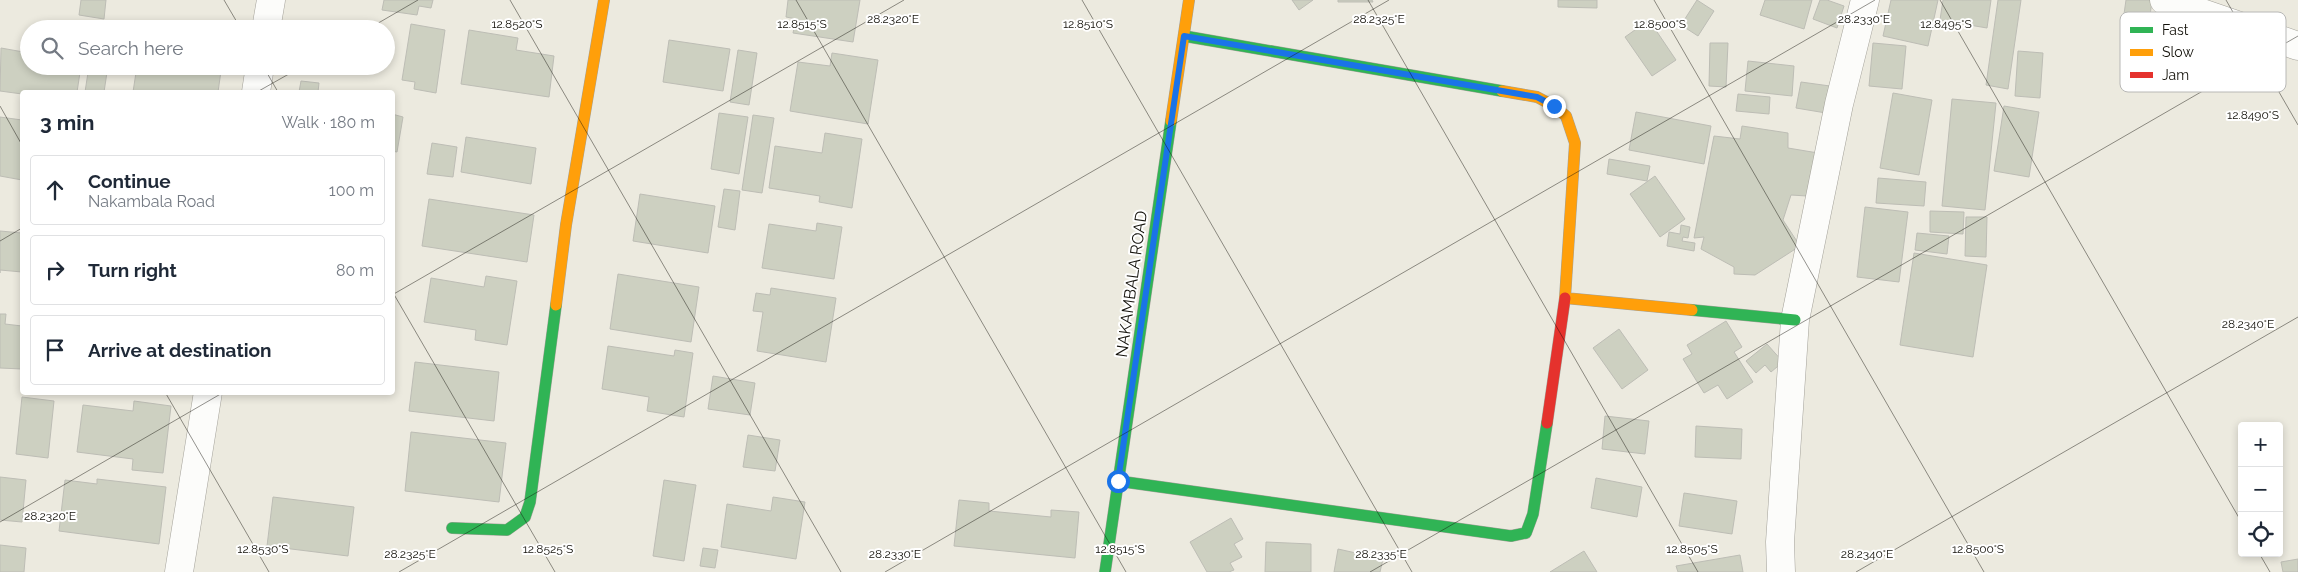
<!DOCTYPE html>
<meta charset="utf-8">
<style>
body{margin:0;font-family:Raleway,sans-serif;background:#f2f2f3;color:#1f2937}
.controls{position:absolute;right:15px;bottom:15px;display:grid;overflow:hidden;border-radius:5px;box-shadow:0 2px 8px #0003}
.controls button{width:45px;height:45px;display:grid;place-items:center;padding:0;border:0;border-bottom:1px solid #e0e1e3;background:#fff;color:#1f2937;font:25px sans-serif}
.stop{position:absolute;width:15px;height:15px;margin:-11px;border:4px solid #1a73e8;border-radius:50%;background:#fff}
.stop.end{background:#1a73e8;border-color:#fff;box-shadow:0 1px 5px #0008}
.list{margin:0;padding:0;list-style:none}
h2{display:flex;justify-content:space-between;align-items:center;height:65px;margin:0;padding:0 20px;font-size:21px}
h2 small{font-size:16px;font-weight:400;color:#747a83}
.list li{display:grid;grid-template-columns:32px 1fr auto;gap:15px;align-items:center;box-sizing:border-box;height:70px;margin:0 10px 10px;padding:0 10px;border:1px solid #e0e1e3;border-radius:5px}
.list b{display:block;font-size:19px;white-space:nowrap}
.list p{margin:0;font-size:16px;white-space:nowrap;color:#747a83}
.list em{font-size:16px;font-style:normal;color:#747a83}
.icon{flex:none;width:28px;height:28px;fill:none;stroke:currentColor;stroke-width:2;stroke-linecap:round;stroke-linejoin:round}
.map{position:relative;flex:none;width:2298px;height:572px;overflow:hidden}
.search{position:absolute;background:#fff;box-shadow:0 2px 8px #0003;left:20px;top:20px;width:375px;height:55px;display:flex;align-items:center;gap:12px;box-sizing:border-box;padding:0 18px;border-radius:28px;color:#747a83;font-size:19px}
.panel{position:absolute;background:#fff;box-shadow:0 2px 8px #0003;left:20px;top:90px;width:375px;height:305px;border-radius:5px}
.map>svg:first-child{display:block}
</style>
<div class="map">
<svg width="2298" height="572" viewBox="0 0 2298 572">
<rect width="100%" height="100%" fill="#eceadf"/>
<g fill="#cdd0c1" stroke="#bdbdb5">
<path d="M 81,0 L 106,0 L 104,19 L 79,15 Z"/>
<path d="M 384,0 L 433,0 L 431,8 L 419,6 L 417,15 L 382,10 Z"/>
<path d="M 788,0 L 860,0 L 853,42 L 793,33 L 796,19 L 786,17 Z"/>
<path d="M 1292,0 L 1313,0 L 1299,10 Z"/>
<path d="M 1338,0 L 1372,0 L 1373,2 L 1338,2 Z"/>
<path d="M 1558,0 L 1597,0 L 1597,8 L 1558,7 Z"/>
<path d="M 1697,0 L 1714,11 L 1698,36 L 1681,25 Z"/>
<path d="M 1765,0 L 1812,0 L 1804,29 L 1760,15 Z"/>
<path d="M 1820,0 L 1827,0 L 1844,6 L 1837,28 L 1813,19 Z"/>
<path d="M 1891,0 L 1938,0 L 1928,46 L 1883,36 Z"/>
<path d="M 1943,0 L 1991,0 L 1987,28 L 1940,20 Z"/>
<path d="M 1998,0 L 2021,0 L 2008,89 L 1986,85 Z"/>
<path d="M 2126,0 L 2152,0 L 2149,24 L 2123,21 Z"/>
<path d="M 1649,20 L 1676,60 L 1652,76 L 1625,37 Z"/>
<path d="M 411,24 L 445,30 L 436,93 L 414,89 L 415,82 L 402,80 Z"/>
<path d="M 469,30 L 518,38 L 516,50 L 554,56 L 549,97 L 461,84 Z"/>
<path d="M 669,40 L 730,49 L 723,91 L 663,82 Z"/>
<path d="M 1710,43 L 1728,43 L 1726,87 L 1709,86 Z"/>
<path d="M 1873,43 L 1906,46 L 1902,89 L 1869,86 Z"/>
<path d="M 1,48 L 29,53 L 29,66 L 81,66 L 77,92 L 22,94 L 0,91 Z"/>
<path d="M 738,50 L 757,53 L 749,105 L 730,102 Z"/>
<path d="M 2018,51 L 2043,53 L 2040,98 L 2015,96 Z"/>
<path d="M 832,53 L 878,60 L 868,124 L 790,111 L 798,62 L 830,66 Z"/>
<path d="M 1748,61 L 1794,66 L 1792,96 L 1745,91 Z"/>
<path d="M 89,66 L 108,66 L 104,92 L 85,92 Z"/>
<path d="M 137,66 L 187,66 L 221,71 L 218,92 L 133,92 Z"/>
<path d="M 301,81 L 319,83 L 318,92 L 299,92 Z"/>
<path d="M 1801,82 L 1830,86 L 1826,113 L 1796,108 Z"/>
<path d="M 1893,93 L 1932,100 L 1919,175 L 1880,168 Z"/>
<path d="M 1738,94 L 1770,97 L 1769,114 L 1736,111 Z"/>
<path d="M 1952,99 L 1996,103 L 1985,210 L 1942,206 Z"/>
<path d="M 2004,106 L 2039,112 L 2029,177 L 1994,171 Z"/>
<path d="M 1636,112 L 1711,126 L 1704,164 L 1629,150 Z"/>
<path d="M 719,113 L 748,117 L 739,174 L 711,169 Z"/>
<path d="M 392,114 L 403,117 L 397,152 L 392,151 Z"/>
<path d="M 753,115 L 774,118 L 762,193 L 742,190 Z"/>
<path d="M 0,117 L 22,120 L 22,180 L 0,176 Z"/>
<path d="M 1742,126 L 1788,133 L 1788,148 L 1818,153 L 1807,196 L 1791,195 L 1783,220 L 1800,246 L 1755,275 L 1734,274 L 1734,267 L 1701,249 L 1704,237 L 1694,238 L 1714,136 L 1740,139 Z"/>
<path d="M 825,133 L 862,139 L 852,208 L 819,202 L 820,196 L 769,188 L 775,146 L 822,153 Z"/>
<path d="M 466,137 L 536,148 L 531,184 L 461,172 Z"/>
<path d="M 432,143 L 457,147 L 453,177 L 427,174 Z"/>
<path d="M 1609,159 L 1650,166 L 1647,181 L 1607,174 Z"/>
<path d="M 1655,176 L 1685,219 L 1660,237 L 1630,194 Z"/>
<path d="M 1878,178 L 1926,182 L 1924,206 L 1876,203 Z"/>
<path d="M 724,189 L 740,191 L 735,230 L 718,227 Z"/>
<path d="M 640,194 L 715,206 L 708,253 L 633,241 Z"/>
<path d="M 429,199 L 534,215 L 527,262 L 422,246 Z"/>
<path d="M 1865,207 L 1908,212 L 1899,282 L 1857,277 Z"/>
<path d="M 1930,211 L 1964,212 L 1963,234 L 1930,232 Z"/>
<path d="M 1966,217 L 1987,217 L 1986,257 L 1965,256 Z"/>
<path d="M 817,223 L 842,227 L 834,279 L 762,268 L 769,224 L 816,231 Z"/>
<path d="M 1681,225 L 1690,227 L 1688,238 L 1683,237 L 1682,241 L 1695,243 L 1694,251 L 1667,246 L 1669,232 L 1680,234 Z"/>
<path d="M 0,231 L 22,233 L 22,272 L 0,270 L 0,273 Z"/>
<path d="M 1917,233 L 1949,236 L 1947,254 L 1915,250 Z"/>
<path d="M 1914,253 L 1987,265 L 1973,357 L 1900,345 Z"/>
<path d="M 618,274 L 699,287 L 691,342 L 610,329 Z"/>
<path d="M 486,276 L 517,281 L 507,345 L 475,340 L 476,330 L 424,322 L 431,278 L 484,287 Z"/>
<path d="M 771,288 L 836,298 L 826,362 L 757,351 L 763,312 L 753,311 L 756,293 L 770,295 Z"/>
<path d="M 0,314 L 6,314 L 5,324 L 22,326 L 22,369 L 0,368 Z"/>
<path d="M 1726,321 L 1742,347 L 1734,352 L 1753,382 L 1727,399 L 1718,385 L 1704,393 L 1683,359 L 1692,354 L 1687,345 Z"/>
<path d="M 1619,329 L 1648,370 L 1622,389 L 1593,348 Z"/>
<path d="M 1767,344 L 1783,362 L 1771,372 L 1765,365 L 1756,373 L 1746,361 Z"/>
<path d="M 608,346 L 674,356 L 675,350 L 693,353 L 684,417 L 647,411 L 649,397 L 602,389 Z"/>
<path d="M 415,362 L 499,372 L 494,421 L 409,411 Z"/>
<path d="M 713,376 L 755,383 L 750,415 L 708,409 Z"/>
<path d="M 22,397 L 54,401 L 48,458 L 16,454 Z"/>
<path d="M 134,401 L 171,406 L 163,473 L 132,470 L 133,459 L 77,452 L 83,405 L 133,411 Z"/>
<path d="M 1605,416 L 1649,421 L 1645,454 L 1602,449 Z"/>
<path d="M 1696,426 L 1742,429 L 1741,459 L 1695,457 Z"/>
<path d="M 411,432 L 506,443 L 499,502 L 405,491 Z"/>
<path d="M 748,435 L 780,440 L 775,471 L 743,467 Z"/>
<path d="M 0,477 L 26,480 L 22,522 L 0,520 Z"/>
<path d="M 1596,478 L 1642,487 L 1637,517 L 1591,508 Z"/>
<path d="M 97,479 L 166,487 L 159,544 L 59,531 L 65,480 L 97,484 Z"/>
<path d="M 664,480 L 696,485 L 684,561 L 653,556 Z"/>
<path d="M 1684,493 L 1737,501 L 1732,534 L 1679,526 Z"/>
<path d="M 273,497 L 354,507 L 348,556 L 267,546 Z"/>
<path d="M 773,497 L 805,502 L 796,559 L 721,547 L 727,504 L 771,511 Z"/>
<path d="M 959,500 L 989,503 L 989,511 L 1051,517 L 1051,510 L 1079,512 L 1075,558 L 954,546 Z"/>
<path d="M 1231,518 L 1243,539 L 1234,544 L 1242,557 L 1230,563 L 1234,570 L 1229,572 L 1207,572 L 1190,542 Z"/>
<path d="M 1266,542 L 1311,544 L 1311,572 L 1265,572 Z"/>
<path d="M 0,545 L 26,548 L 24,572 L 0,572 Z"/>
<path d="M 703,548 L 718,550 L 715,568 L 700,566 Z"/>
<path d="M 1338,549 L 1383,559 L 1380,572 L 1334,572 Z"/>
<path d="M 1584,551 L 1597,572 L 1550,572 Z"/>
<path d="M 1740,555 L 1743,572 L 1678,572 L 1676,566 Z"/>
<path d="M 2298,559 L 2298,572 L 2283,572 L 2281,562 Z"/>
</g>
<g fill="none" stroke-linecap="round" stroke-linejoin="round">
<defs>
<g id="street">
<path d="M 2164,0 L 2298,46"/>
<path d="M 266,29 L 271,0"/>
<path d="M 256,92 L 260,66"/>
<path d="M 179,572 L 208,392"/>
<path d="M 1781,572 L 1780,542 L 1795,320 L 1839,104 L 1865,0"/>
</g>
<g id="fast">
<path d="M 1184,36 L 1502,91"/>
<path d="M 1692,310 L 1795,320"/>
<path d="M 1118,481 L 1511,536 L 1526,533 L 1533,514 L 1547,423"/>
<path d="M 452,528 L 507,530 L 525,517 L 530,502 L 556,305"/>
<path d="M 1105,572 L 1171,121"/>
</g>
<g id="slow">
<path d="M 1502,91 L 1537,97 L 1554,106 L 1566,116 L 1575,143 L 1565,298 L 1692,310"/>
<path d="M 1171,121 L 1189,0"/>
<path d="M 556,305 L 566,225 L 604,0"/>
</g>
<path id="jam" d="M 1547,423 L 1565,298"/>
</defs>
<use href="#street" stroke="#a3a199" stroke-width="29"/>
<use href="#fast" stroke="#a3a199" stroke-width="12"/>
<use href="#slow" stroke="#a3a199" stroke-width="12"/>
<use href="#jam" stroke="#a3a199" stroke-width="12"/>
<use href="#street" stroke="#fcfcfa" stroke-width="28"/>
<use href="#fast" stroke="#30b455" stroke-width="11"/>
<use href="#slow" stroke="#ff9f0a" stroke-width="11"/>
<use href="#jam" stroke="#e5322d" stroke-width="11"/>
</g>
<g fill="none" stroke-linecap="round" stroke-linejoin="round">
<path stroke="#1a73e8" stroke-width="6" d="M 1118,481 L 1184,36 L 1537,97 L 1554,106"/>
</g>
<path fill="none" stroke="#13110a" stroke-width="1" stroke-opacity="0.45" d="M 224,0 L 241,29M 510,0 L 841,572M 796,0 L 1126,572M 1082,0 L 1412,572M 1368,0 L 1698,572M 1654,0 L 1984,572M 1940,0 L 2242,523M 2226,0 L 2298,125M 368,29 L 418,0M 263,66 L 278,92M 257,92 L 303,66M 0,106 L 22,145M 0,241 L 22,228M 392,291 L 555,572M 392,295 L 904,0M 165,392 L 269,572M 0,522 L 224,392M 2259,553 L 2270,572M 399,572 L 1389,0M 885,572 L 1875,0M 1370,572 L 2298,36M 1856,572 L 2298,317"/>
<g text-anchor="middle" stroke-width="4" stroke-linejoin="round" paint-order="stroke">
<g font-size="16" fill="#13110a" stroke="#fff">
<text transform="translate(1131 284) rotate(-82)" y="6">NAKAMBALA ROAD</text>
</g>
</g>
<rect x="2120" y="12" width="166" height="80" rx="8" fill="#fff" stroke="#b8b8b6" stroke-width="1"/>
<rect x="2130" y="27" width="23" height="6" fill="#30b455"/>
<rect x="2130" y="49" width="23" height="7" fill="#ff9f0a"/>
<rect x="2130" y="72" width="23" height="6" fill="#e5322d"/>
<g font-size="14" fill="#13110a">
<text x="2162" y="35">Fast</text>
<text x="2162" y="57">Slow</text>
<text x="2162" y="80">Jam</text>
</g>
<g font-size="12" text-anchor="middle" fill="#13110a" stroke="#fff" stroke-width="4" stroke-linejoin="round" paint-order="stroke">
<text x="893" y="23">28.2320°E</text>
<text x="1379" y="23">28.2325°E</text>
<text x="1864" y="23">28.2330°E</text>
<text x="517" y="28">12.8520°S</text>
<text x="802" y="28">12.8515°S</text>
<text x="1088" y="28">12.8510°S</text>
<text x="1660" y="28">12.8500°S</text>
<text x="1946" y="28">12.8495°S</text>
<text x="2253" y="119">12.8490°S</text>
<text x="2248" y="328">28.2340°E</text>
<text x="50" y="520">28.2320°E</text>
<text x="263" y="553">12.8530°S</text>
<text x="548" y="553">12.8525°S</text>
<text x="1120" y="553">12.8515°S</text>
<text x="1692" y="553">12.8505°S</text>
<text x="1978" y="553">12.8500°S</text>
<text x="410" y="558">28.2325°E</text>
<text x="895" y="558">28.2330°E</text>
<text x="1381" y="558">28.2335°E</text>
<text x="1867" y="558">28.2340°E</text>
</g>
</svg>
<div class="controls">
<button>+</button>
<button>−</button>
<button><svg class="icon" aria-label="locate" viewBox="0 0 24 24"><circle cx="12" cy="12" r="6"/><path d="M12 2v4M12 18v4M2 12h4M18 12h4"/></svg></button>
</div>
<div class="stop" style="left:1118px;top:481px"></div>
<div class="stop end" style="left:1554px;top:106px"></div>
<div class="search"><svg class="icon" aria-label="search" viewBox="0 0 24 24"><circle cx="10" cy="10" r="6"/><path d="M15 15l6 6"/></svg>Search here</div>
<section class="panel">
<h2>3 min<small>Walk · 180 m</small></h2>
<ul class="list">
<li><svg class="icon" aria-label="ahead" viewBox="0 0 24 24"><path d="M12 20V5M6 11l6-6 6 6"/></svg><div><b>Continue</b><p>Nakambala Road</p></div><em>100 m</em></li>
<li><svg class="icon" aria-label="right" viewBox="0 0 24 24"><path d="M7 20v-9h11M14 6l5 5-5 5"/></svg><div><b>Turn right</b></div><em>80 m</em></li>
<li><svg class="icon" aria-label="arrive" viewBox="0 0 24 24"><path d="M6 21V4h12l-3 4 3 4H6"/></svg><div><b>Arrive at destination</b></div></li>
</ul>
</section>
</div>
